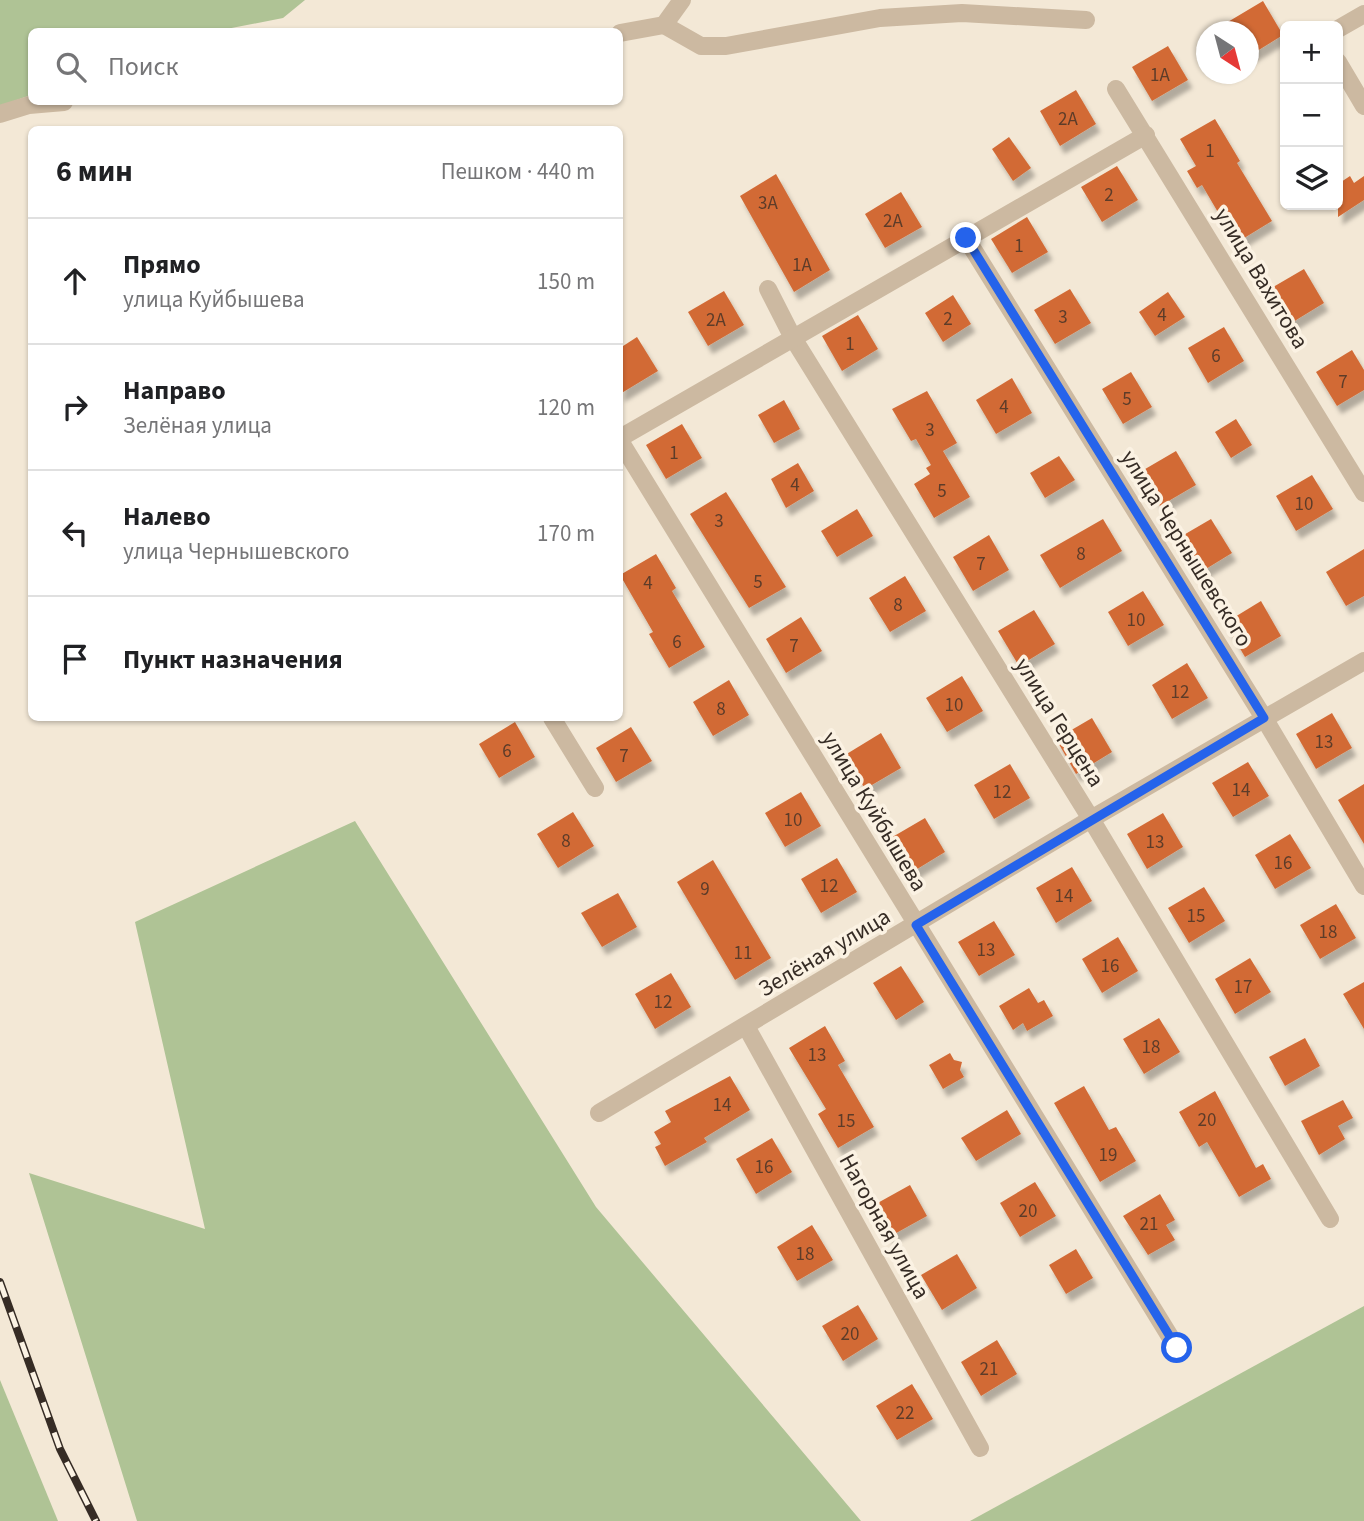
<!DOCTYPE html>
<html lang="ru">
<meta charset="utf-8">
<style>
body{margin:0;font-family:"Source Sans 3",sans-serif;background:#f2f2f2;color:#202124}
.controls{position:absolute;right:21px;top:21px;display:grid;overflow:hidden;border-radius:10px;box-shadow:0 2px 5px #0004}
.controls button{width:63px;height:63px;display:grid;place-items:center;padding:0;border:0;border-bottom:2px solid #e0e0e0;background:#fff;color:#202124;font:35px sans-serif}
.compass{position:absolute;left:1196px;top:21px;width:63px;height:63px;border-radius:50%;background:#fff;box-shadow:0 2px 5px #0004;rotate:144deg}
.stop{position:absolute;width:21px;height:21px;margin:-16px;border:5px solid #2563eb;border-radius:50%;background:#fff}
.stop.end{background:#2563eb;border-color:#fff;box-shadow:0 2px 7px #0008}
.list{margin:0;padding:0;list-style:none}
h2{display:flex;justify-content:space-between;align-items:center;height:91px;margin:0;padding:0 28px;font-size:30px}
h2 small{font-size:23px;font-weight:400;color:#757577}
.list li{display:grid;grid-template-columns:46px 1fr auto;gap:21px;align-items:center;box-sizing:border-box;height:126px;padding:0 28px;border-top:2px solid #e0e0e0}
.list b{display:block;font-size:26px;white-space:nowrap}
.list p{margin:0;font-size:23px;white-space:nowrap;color:#757577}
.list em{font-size:23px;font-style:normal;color:#757577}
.icon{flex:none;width:38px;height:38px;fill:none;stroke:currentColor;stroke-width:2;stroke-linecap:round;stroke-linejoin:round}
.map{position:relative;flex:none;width:1364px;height:1521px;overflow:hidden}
.search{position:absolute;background:#fff;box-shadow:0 2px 5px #0004;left:28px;top:28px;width:595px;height:77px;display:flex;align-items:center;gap:18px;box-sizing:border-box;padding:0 24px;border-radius:10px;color:#757577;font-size:26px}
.panel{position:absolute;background:#fff;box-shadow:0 2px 5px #0004;left:28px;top:126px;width:595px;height:595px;border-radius:10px}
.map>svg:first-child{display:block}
</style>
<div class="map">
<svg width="1364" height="1521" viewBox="0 0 1364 1521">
<defs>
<filter id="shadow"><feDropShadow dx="4.5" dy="8" stdDeviation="2" flood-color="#0004"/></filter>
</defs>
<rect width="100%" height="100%" fill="#f3e8d6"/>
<g fill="#afc395">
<path d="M 0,0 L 305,0 L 283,18 L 216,31 L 32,32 L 31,95 L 0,106 Z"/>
<path d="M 355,821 L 596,1207 L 861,1521 L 137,1521 L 29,1173 L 205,1229 L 135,922 Z"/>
<path d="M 1364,1306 L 1364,1521 L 970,1521 Z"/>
<path d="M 0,1380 L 58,1521 L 0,1521 Z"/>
</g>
<g fill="#d26b36" filter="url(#shadow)">
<path d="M 1263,1 L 1283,35 L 1249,56 L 1249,32 L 1211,32 Z"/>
<path d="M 1168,46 L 1188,80 L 1152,101 L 1132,67 Z"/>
<path d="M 1076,90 L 1096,124 L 1060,146 L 1040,111 Z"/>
<path d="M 1215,119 L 1240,161 L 1237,163 L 1272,221 L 1236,243 L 1202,185 L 1197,188 L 1187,171 L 1196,166 L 1180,139 Z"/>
<path d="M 1009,137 L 1031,168 L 1013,181 L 992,149 Z"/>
<path d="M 1117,166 L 1138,200 L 1102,222 L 1081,187 Z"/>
<path d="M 776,174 L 830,270 L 794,292 L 740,196 Z"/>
<path d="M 1350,176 L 1354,183 L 1364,176 L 1364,200 L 1338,217 L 1338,184 Z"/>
<path d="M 901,192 L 922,227 L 885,248 L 865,214 Z"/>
<path d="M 1027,217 L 1048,252 L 1012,273 L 991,239 Z"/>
<path d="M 1304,269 L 1324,303 L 1288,325 L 1268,290 Z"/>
<path d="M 1070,289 L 1091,323 L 1055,344 L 1034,310 Z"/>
<path d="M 724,291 L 744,325 L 708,346 L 688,312 Z"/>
<path d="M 1168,292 L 1185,317 L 1155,336 L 1139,312 Z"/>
<path d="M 953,295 L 971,324 L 943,342 L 925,313 Z"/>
<path d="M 858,315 L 878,349 L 842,371 L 822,336 Z"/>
<path d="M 1224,327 L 1244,361 L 1208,383 L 1188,348 Z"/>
<path d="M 637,337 L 658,371 L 620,394 L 620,348 Z"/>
<path d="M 1352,350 L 1364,370 L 1364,390 L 1337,406 L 1316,372 Z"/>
<path d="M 1131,372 L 1152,407 L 1123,424 L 1102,389 Z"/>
<path d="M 1012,378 L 1032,413 L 996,434 L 976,400 Z"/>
<path d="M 927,391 L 957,443 L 943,451 L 970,497 L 934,518 L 914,484 L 930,474 L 926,468 L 931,465 L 916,439 L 911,441 L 892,409 Z"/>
<path d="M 784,400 L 800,429 L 774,443 L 758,415 Z"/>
<path d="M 1236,419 L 1252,445 L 1231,458 L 1215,432 Z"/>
<path d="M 682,424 L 702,458 L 666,479 L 646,445 Z"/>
<path d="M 1176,451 L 1196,485 L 1160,506 L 1140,472 Z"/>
<path d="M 1059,456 L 1075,480 L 1045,498 L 1030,473 Z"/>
<path d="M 798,463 L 814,491 L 786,508 L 771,479 Z"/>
<path d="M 1312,475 L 1333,509 L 1296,531 L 1276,496 Z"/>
<path d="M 726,492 L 786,587 L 749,608 L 690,514 Z"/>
<path d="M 857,509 L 873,536 L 837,557 L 821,531 Z"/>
<path d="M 1103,519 L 1122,551 L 1060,588 L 1040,555 Z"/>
<path d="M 1211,519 L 1232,553 L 1196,575 L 1175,540 Z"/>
<path d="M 989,535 L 1009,570 L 973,591 L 953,557 Z"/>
<path d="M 1364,549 L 1364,596 L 1346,606 L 1326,572 Z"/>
<path d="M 656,554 L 676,588 L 672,591 L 705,647 L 669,668 L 649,634 L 653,632 L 620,575 Z"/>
<path d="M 905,576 L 926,611 L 890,632 L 869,598 Z"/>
<path d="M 1143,591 L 1164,625 L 1128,646 L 1108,612 Z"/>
<path d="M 1261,601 L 1281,636 L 1245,657 L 1225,623 Z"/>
<path d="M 1034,610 L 1055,644 L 1019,666 L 998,631 Z"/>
<path d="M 801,617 L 822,651 L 786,673 L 766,639 Z"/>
<path d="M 1187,663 L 1208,698 L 1172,719 L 1152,685 Z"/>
<path d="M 962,676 L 983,711 L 947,732 L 926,698 Z"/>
<path d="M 729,680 L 749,715 L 713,736 L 693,702 Z"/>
<path d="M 1332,713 L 1352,748 L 1316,769 L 1296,734 Z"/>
<path d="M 1092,718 L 1112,752 L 1076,774 L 1056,739 Z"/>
<path d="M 515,722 L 535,757 L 499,778 L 479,744 Z"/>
<path d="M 631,727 L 652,761 L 616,782 L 596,748 Z"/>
<path d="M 881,733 L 901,768 L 865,789 L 845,755 Z"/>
<path d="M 1248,762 L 1269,796 L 1233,817 L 1212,783 Z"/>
<path d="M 1010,764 L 1030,798 L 994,819 L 974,785 Z"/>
<path d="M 1364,784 L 1364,844 L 1338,800 Z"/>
<path d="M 801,792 L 821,826 L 785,847 L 765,813 Z"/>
<path d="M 573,812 L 594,846 L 558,868 L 537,834 Z"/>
<path d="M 1163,813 L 1183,847 L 1147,869 L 1127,834 Z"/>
<path d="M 925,818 L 945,852 L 909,874 L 889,839 Z"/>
<path d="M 1290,834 L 1311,868 L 1275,889 L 1255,855 Z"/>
<path d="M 837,858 L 857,892 L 821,913 L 801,879 Z"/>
<path d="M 713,860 L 771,958 L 735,980 L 677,882 Z"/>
<path d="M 1072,867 L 1092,901 L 1056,923 L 1036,888 Z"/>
<path d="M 1204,887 L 1225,921 L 1189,943 L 1168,908 Z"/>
<path d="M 618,893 L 637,927 L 602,947 L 581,913 Z"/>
<path d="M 1336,904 L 1356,938 L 1320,959 L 1300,925 Z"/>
<path d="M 994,921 L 1015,955 L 979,976 L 958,942 Z"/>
<path d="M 1118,937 L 1138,971 L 1102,993 L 1082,959 Z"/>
<path d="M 1250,958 L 1271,992 L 1235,1014 L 1215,979 Z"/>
<path d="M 901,966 L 924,1002 L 896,1020 L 873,983 Z"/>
<path d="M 671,973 L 691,1007 L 655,1029 L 635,994 Z"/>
<path d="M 1364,982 L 1364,1029 L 1343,994 Z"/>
<path d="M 1029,988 L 1038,1003 L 1044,1000 L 1053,1016 L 1027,1031 L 1023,1023 L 1013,1030 L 999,1006 Z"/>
<path d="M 1159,1018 L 1180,1052 L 1144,1074 L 1123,1039 Z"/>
<path d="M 825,1026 L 845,1061 L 838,1065 L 874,1127 L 838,1148 L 818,1114 L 826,1109 L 789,1048 Z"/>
<path d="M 1305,1038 L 1320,1066 L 1285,1086 L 1269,1057 Z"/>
<path d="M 950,1053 L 954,1060 L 962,1062 L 960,1070 L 964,1077 L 943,1089 L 929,1065 Z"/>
<path d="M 730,1076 L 750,1110 L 704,1138 L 707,1142 L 665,1166 L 655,1147 L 661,1144 L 654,1132 L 671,1122 L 665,1111 Z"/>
<path d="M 1084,1086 L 1109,1130 L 1116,1127 L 1136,1161 L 1100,1182 L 1054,1103 Z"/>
<path d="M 1215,1091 L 1256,1168 L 1263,1164 L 1271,1179 L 1239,1197 L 1207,1142 L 1199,1147 L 1179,1112 Z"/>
<path d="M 1343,1100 L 1353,1118 L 1338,1126 L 1345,1139 L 1319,1155 L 1301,1121 Z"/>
<path d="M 1007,1110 L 1021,1134 L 976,1161 L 961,1138 Z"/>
<path d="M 772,1138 L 792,1172 L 756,1194 L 736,1159 Z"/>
<path d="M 1035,1182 L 1056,1216 L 1020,1237 L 1000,1203 Z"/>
<path d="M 910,1185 L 927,1216 L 889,1237 L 874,1205 Z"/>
<path d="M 1160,1194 L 1175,1220 L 1166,1225 L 1175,1240 L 1148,1255 L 1123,1216 Z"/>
<path d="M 812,1225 L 833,1260 L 797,1281 L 777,1247 Z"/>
<path d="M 1076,1249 L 1093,1278 L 1066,1294 L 1049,1265 Z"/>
<path d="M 957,1254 L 977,1288 L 942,1310 L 921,1275 Z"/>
<path d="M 858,1305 L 878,1339 L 843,1361 L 822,1326 Z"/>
<path d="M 997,1340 L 1017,1374 L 981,1396 L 961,1362 Z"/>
<path d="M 912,1384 L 933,1419 L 897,1440 L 876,1406 Z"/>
</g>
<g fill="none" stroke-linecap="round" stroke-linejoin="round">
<g stroke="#ccb9a1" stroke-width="18">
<path d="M 664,25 L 701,46 L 726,46 L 880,18 L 962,13 L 1086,20"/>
<path d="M 1338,29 L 1364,14"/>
<path d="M 620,33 L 664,25 L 682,0"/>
<path d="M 1338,62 L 1364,106"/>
<path d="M 1116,89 L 1364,493"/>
<path d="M 0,114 L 29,105 L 64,102"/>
<path d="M 966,238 L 1264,718 L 1364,886"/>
<path d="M 768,289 L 793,338 L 1091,819 L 1330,1219"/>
<path d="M 620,438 L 1146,135"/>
<path d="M 620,441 L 1177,1348"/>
<path d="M 552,718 L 595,788"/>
<path d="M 747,1028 L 980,1448"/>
<path d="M 599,1113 L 1091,819 L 1364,661"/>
</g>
<defs>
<path id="rail" d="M 0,1282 L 60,1449 L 96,1521"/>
</defs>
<use href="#rail" stroke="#362c25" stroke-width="8"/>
<use href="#rail" stroke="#fbf2e3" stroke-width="5" stroke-dasharray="16" stroke-linecap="butt"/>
</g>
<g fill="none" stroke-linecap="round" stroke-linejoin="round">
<path stroke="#2563eb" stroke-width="9" d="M 966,238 L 1264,718 L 916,925 L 1177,1348"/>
</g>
<g text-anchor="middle" stroke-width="7" stroke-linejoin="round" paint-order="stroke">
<g font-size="19" fill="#5d3c29">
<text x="1160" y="81">1А</text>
<text x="1068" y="125">2А</text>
<text x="1210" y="157">1</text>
<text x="1109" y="201">2</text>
<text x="768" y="209">3А</text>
<text x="893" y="227">2А</text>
<text x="1019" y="252">1</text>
<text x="802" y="271">1А</text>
<text x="1162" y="321">4</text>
<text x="1063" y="323">3</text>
<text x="948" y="325">2</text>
<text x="716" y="326">2А</text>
<text x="850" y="350">1</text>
<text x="1216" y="362">6</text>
<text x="1343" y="388">7</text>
<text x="1127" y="405">5</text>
<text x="1004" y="413">4</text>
<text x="930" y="436">3</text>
<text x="674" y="459">1</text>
<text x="795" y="491">4</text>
<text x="942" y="497">5</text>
<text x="1304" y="510">10</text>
<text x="719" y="527">3</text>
<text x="1081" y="560">8</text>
<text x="981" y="570">7</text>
<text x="758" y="588">5</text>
<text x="648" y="589">4</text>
<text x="898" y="611">8</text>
<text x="1136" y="626">10</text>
<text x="677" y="648">6</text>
<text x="794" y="652">7</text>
<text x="1180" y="698">12</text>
<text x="954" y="711">10</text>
<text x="721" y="715">8</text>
<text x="1324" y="748">13</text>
<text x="507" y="757">6</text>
<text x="624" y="762">7</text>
<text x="1241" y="796">14</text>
<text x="1002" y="798">12</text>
<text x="793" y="826">10</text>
<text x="566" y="847">8</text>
<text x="1155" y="848">13</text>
<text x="1283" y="869">16</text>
<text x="829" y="892">12</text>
<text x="705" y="895">9</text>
<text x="1064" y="902">14</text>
<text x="1196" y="922">15</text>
<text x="1328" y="938">18</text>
<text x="986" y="956">13</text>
<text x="743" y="959">11</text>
<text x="1110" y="972">16</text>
<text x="1243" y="993">17</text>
<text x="663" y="1008">12</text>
<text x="1151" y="1053">18</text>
<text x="817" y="1061">13</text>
<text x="722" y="1111">14</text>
<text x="1207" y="1126">20</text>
<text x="846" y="1127">15</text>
<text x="1108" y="1161">19</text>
<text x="764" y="1173">16</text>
<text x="1028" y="1217">20</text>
<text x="1149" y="1230">21</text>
<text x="805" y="1260">18</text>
<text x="850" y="1340">20</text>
<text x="989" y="1375">21</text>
<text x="905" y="1419">22</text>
</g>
<g font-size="23" fill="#362c25" stroke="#fbf2e3">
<text transform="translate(1262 278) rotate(59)" y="8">улица Вахитова</text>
<text transform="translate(1187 548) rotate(58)" y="8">улица Чернышевского</text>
<text transform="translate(1060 722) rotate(58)" y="8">улица Герцена</text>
<text transform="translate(875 811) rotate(59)" y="8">улица Куйбышева</text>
<text transform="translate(824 952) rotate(-31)" y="8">Зелёная улица</text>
<text transform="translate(885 1226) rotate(61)" y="8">Нагорная улица</text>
</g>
</g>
</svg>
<div class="controls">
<button>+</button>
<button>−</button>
<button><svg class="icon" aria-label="layers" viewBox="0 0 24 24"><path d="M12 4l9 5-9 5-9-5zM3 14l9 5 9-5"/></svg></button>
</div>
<svg class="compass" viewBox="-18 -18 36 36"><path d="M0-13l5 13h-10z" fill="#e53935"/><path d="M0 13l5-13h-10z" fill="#757577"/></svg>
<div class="stop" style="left:1177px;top:1348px"></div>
<div class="stop end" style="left:966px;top:238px"></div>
<div class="search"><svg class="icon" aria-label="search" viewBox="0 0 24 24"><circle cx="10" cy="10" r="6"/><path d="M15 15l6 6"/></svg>Поиск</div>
<section class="panel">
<h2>6 мин<small>Пешком · 440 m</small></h2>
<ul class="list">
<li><svg class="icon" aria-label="ahead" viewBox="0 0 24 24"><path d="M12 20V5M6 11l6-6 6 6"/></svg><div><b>Прямо</b><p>улица Куйбышева</p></div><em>150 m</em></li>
<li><svg class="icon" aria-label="right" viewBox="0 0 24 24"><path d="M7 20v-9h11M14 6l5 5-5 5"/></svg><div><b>Направо</b><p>Зелёная улица</p></div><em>120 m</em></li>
<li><svg class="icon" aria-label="left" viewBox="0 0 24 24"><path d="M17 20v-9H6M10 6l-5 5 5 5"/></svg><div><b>Налево</b><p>улица Чернышевского</p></div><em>170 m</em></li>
<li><svg class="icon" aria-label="arrive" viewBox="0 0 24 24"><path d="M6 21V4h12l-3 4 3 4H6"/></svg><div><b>Пункт назначения</b></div></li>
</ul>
</section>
</div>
